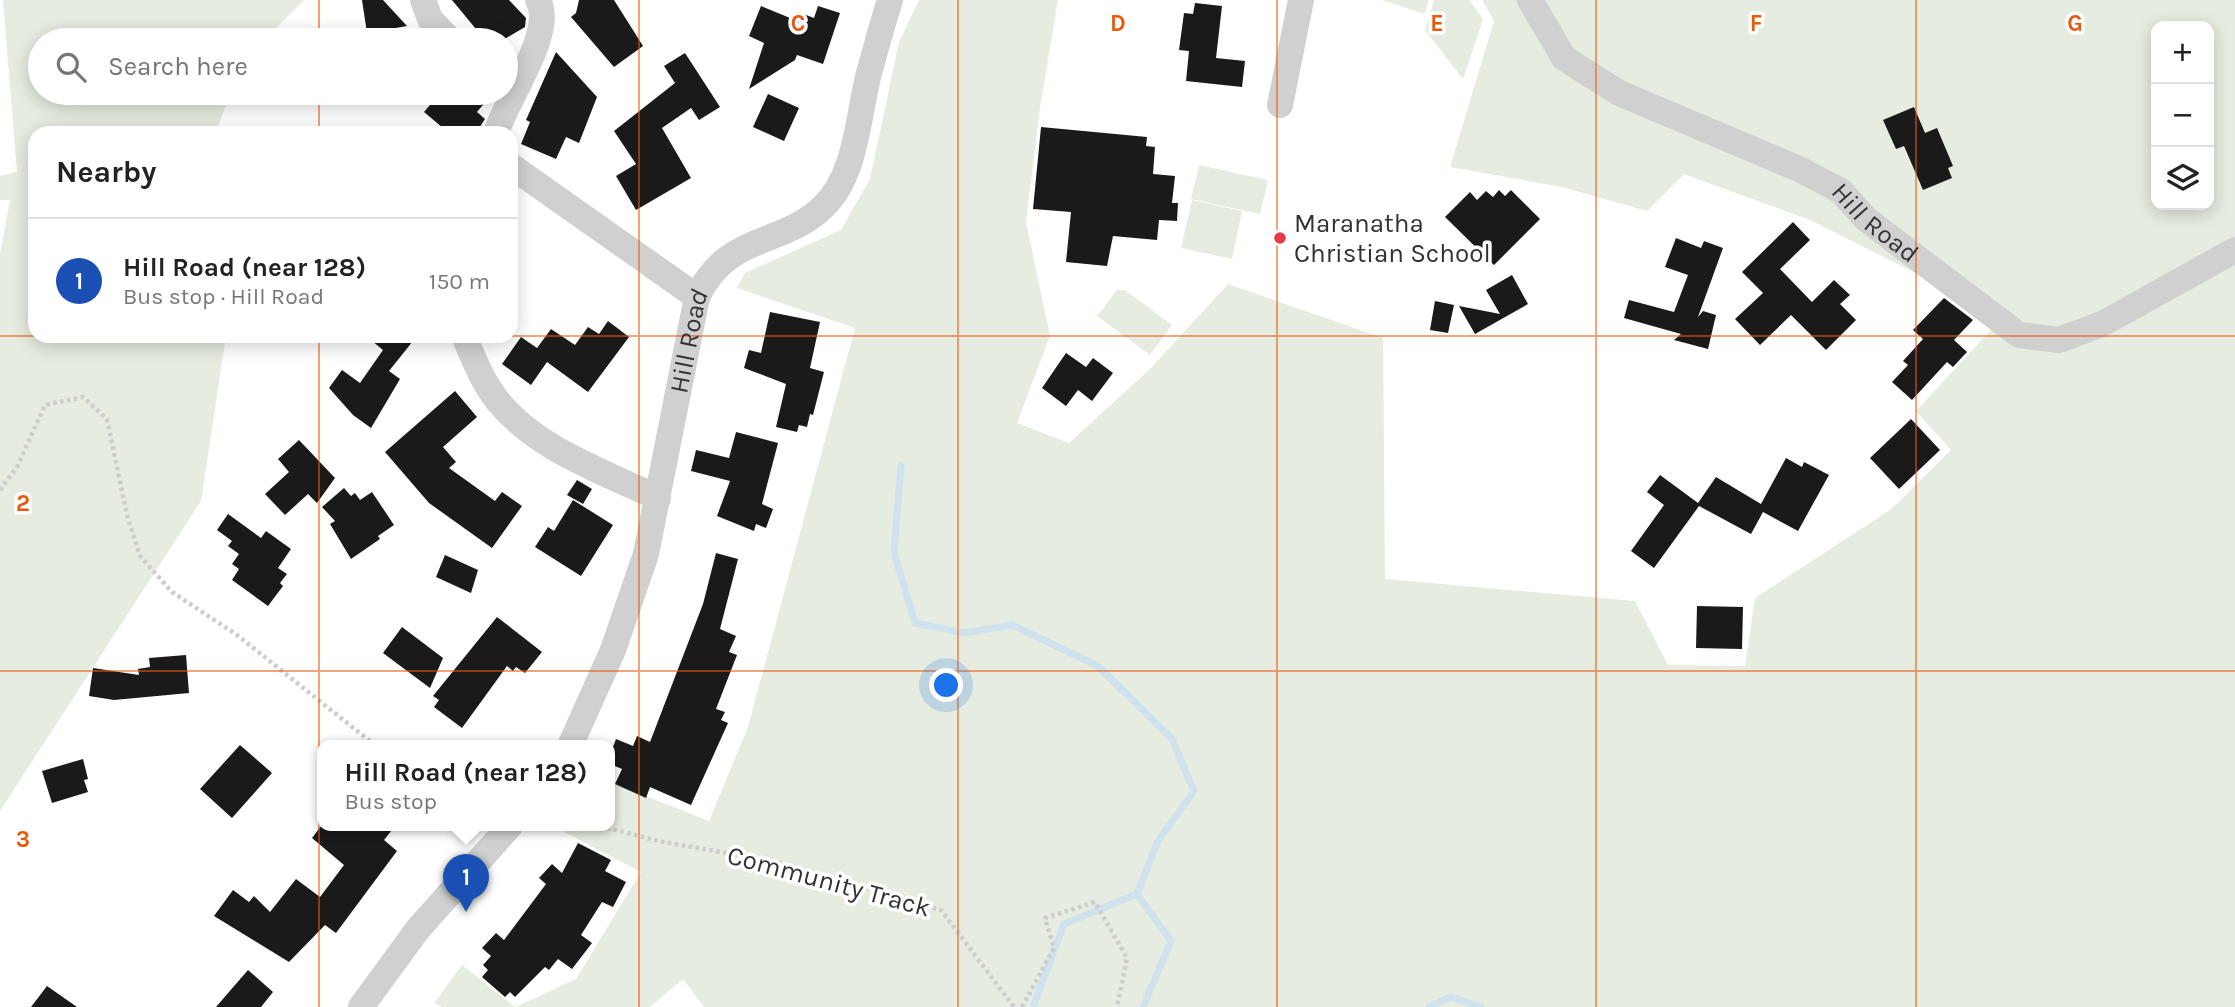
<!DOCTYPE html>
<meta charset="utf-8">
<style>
body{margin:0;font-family:Karla,sans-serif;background:#f6f6f6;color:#222}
.controls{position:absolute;right:21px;top:21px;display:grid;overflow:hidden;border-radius:14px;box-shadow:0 4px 18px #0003}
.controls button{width:63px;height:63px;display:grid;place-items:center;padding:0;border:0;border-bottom:2px solid #e0e0e0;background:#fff;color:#222;font:35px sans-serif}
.you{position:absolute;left:947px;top:686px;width:24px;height:24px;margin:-18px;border:5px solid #fff;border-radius:50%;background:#1a73e8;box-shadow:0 0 0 10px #1a73e833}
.badge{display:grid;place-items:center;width:46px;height:46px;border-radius:50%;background:#e63946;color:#fff;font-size:23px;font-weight:700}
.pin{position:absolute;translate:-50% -58px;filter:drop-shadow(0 2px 4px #0008)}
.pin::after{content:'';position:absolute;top:37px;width:24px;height:21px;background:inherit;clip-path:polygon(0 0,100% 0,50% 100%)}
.popup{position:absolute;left:317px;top:740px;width:298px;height:91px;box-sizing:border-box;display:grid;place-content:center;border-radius:14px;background:#fff;filter:drop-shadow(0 2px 5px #0005);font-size:23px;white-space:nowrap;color:#767676}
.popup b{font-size:26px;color:#222}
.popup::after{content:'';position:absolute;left:50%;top:100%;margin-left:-14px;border:14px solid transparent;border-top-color:#fff}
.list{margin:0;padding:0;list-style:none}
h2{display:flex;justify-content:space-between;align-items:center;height:91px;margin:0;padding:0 28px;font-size:30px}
h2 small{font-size:23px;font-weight:400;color:#767676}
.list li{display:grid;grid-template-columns:46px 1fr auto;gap:21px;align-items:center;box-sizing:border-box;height:126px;padding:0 28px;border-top:2px solid #e0e0e0}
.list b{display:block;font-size:26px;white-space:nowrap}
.list p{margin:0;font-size:23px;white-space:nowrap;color:#767676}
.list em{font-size:23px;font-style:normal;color:#767676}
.icon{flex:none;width:38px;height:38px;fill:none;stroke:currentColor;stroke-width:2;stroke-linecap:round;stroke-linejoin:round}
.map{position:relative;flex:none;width:2235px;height:1007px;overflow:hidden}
.search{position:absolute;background:#fff;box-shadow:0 4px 18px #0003;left:28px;top:28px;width:490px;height:77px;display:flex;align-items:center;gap:18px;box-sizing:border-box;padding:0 24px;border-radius:38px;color:#767676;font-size:26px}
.panel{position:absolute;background:#fff;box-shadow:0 4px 18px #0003;left:28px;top:126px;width:490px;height:217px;border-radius:21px}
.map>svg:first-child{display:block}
</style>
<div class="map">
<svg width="2235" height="1007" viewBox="0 0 2235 1007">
<rect width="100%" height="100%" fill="#fff"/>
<g fill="#e6ecdf" fill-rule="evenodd">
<path d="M 3,0 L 304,0 L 264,40 L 40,40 L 40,93 L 231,93 L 215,133 L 35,133 L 35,336 L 226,336 L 201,501 L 0,811 L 0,255 L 10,200 L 0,200 L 0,176 L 17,172 Z"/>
<path d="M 919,0 L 1058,0 L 1040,108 L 1026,222 L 1050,336 L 1017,423 L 1069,443 L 1151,368 L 1228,284 L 1383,338 L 1385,579 L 1635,601 L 1668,665 L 1745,666 L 1755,598 L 1890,510 L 1951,450 L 1916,411 L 1991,330 L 1943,287 L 1810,220 L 1684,174 L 1647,211 L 1562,187 L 1450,167 L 1494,21 L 1482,0 L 2235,0 L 2235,1007 L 704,1007 L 683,979 L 650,1007 L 516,1007 L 576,979 L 641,872 L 564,832 L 566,826 L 610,826 L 610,782 L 709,821 L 748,727 L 855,328 L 737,288 L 745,273 L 841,230 L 870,179 L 899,42 ZM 2156,26 L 2209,26 L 2209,205 L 2156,205 Z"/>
<path d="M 1382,0 L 1429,0 L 1424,14 Z"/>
<path d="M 1434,0 L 1469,0 L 1483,19 L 1463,79 L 1425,30 Z"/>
<path d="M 1199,165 L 1268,180 L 1260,214 L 1191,199 Z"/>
<path d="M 1192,200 L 1242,211 L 1232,259 L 1181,248 Z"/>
<path d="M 1117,290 L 1125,290 L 1172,325 L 1150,355 L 1097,316 Z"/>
<path d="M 462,965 L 515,1007 L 442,1007 L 434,1003 Z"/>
</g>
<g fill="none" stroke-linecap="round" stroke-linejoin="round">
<g stroke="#cfe2ee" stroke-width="7">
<path d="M 901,466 L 894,552 L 915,623 L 964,633 L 1012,625 L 1098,666 L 1172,739 L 1194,791 L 1158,841 L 1137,894"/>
<path d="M 1033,1007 L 1064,924 L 1137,894 L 1171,941 L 1143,1007"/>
<path d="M 1429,1007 L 1451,997 L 1481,1007"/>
</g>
</g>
<g fill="#1a1a1a">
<path d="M 362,0 L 383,0 L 407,26 L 367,33 Z"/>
<path d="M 452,0 L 509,0 L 526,18 L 525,27 L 503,40 L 485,40 Z"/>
<path d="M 579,0 L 614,0 L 643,46 L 614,67 L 571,17 L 576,13 Z"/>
<path d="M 1195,3 L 1222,6 L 1216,58 L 1245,61 L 1242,87 L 1186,81 L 1189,51 L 1179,50 L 1184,13 L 1193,14 Z"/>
<path d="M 761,6 L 795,20 L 798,12 L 814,18 L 818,6 L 840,13 L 823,64 L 797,55 L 795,60 L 749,89 L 764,43 L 749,36 Z"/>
<path d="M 556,52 L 597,97 L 579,143 L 566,137 L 556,159 L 521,144 L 530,122 L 526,120 Z"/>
<path d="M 685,53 L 720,107 L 699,120 L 691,108 L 662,128 L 691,178 L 636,210 L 616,176 L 636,164 L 614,131 L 675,83 L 664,66 Z"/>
<path d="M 440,93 L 493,93 L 477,112 L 485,119 L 476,133 L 449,133 L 424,112 Z"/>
<path d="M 768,94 L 799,108 L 784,141 L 753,127 Z"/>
<path d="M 1914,107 L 1925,133 L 1937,128 L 1953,166 L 1948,168 L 1952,178 L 1923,190 L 1904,146 L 1896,149 L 1883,120 Z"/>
<path d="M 1041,127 L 1147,137 L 1146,146 L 1155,147 L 1153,174 L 1175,176 L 1172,203 L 1178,203 L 1177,221 L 1159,220 L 1157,240 L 1113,236 L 1107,266 L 1066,262 L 1071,212 L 1033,209 Z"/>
<path d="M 1499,190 L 1505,196 L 1511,190 L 1540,219 L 1494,265 L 1445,217 L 1470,192 L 1477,200 L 1486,191 L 1493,197 Z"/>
<path d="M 1793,222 L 1810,240 L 1780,269 L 1812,302 L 1834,280 L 1850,295 L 1840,304 L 1856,320 L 1826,350 L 1791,315 L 1760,345 L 1735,319 L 1763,293 L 1742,272 Z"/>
<path d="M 1676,238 L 1701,248 L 1704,241 L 1723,248 L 1698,317 L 1703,311 L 1716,315 L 1708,349 L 1674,340 L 1681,334 L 1624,318 L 1629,300 L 1674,312 L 1688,275 L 1665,267 Z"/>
<path d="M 1512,275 L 1528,304 L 1475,334 L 1459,306 L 1500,314 L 1486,290 Z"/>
<path d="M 1944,298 L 1973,320 L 1954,340 L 1967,352 L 1953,367 L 1947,362 L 1912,400 L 1892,382 L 1908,365 L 1903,361 L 1923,339 L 1913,330 Z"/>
<path d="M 1435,301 L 1454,305 L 1448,333 L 1430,330 Z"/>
<path d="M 770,312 L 820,322 L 810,368 L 824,372 L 813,415 L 810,414 L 807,427 L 799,425 L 797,432 L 776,427 L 786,384 L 744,368 L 749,350 L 761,353 Z"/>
<path d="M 608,321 L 629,337 L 588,392 L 547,362 L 531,385 L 502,364 L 521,337 L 537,348 L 551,329 L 575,345 L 588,327 L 599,334 Z"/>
<path d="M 366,336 L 417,336 L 389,371 L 400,379 L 371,428 L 353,415 L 329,388 L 342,370 L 360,383 L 383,350 Z"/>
<path d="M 1066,353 L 1086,367 L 1093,358 L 1113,373 L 1092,401 L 1078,390 L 1066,406 L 1042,388 Z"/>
<path d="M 455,391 L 477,417 L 443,447 L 456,462 L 449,468 L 495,501 L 502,492 L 522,506 L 492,548 L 429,503 L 385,452 Z"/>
<path d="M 1911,419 L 1940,450 L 1899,489 L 1870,458 Z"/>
<path d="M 736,432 L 778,443 L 762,504 L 773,509 L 766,528 L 756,524 L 754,531 L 717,516 L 730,481 L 691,471 L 696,450 L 729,458 Z"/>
<path d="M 299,440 L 335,478 L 317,503 L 308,494 L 285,515 L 265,494 L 289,472 L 278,459 Z"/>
<path d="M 1786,458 L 1802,467 L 1804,462 L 1829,475 L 1798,531 L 1763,512 L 1751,534 L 1699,506 L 1654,568 L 1631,551 L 1664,505 L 1647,492 L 1660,475 L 1698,503 L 1716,477 L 1761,504 Z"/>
<path d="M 577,480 L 592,489 L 583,504 L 567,495 Z"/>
<path d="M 344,488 L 351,496 L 355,493 L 360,500 L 372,492 L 394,525 L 378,536 L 380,539 L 351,559 L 330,524 L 335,521 L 322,507 Z"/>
<path d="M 573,500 L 613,525 L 581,576 L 535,547 L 548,527 L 554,531 Z"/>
<path d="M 228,514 L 261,538 L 266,531 L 291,549 L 278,568 L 287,574 L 280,583 L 283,586 L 268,606 L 232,580 L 239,569 L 232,564 L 239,554 L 228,546 L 232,541 L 217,530 Z"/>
<path d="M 716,553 L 738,559 L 720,629 L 736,636 L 729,652 L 737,655 L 716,709 L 725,712 L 721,720 L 728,723 L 691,805 L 650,787 L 646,798 L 615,784 L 622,769 L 610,764 L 610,755 L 616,739 L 633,746 L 637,736 L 650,742 L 703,604 Z"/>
<path d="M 445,555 L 478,570 L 471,593 L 436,577 Z"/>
<path d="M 1697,606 L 1743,607 L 1742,649 L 1696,648 Z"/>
<path d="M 497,617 L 542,652 L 525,673 L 516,667 L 513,671 L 507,666 L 462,728 L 434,707 L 439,700 L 433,696 Z"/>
<path d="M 402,627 L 443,658 L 430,688 L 383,653 Z"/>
<path d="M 186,655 L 189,693 L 114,700 L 89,696 L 93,668 L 139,675 L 138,669 L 150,667 L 149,658 Z"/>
<path d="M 240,745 L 272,773 L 232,818 L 200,789 Z"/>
<path d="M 83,759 L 88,779 L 84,780 L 88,792 L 52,803 L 42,771 Z"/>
<path d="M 321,826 L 395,826 L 384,840 L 397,851 L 336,933 L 325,925 L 289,962 L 214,916 L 233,890 L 249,902 L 254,896 L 270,912 L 296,879 L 320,897 L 344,865 L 312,838 Z"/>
<path d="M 578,843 L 611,860 L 605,871 L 626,882 L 613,907 L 602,902 L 581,935 L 592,943 L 572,969 L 558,959 L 549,970 L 545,967 L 515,997 L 510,992 L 505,997 L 482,977 L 488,970 L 483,965 L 491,956 L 482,948 L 496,933 L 504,940 L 546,884 L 539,878 L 552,864 L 562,873 Z"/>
<path d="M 248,970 L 273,992 L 261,1007 L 216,1007 Z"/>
<path d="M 47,986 L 77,1007 L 31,1007 Z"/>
</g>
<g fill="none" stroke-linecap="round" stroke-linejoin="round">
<g stroke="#cdcdcd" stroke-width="4.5" stroke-dasharray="3.5 3.5" stroke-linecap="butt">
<path d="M 0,490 L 17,467 L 45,405 L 83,397 L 107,419 L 127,515 L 140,556 L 172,592 L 237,635 L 376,746"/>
<path d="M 600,826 L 658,841 L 778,862 L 941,910 L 1014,1007"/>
<path d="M 1022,1007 L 1054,948 L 1045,918 L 1095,902 L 1127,958 L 1117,1007"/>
</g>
<g stroke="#d0d0d0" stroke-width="26">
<path d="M 423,0 L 430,19 L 450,40"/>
<path id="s1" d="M 1530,0 L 1564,58 L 1619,93 L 1799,169 L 1841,191 L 1866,219 L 2019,335 L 2059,340 L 2102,324 L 2235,250"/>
<path d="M 1280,105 L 1301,0"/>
<path d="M 496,133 C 506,100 556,31 538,0"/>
<path d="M 511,166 L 697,297"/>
<path d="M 465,338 C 474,360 483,382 497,400 C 537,450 603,471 658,498"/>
<path id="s2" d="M 570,746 L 613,650 L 646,554 L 697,297 C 729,231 782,248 824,206 C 856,175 858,118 868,77 C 875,51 882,25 890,0"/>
<path d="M 361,1007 L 418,929 L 510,826"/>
</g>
</g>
<path fill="none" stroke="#e8590c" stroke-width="2" stroke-opacity="0.55" d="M 319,0 L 319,40M 639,0 L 639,1007M 958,0 L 958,1007M 1277,0 L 1277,1007M 1596,0 L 1596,1007M 1916,0 L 1916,1007M 319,93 L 319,133M 0,336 L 35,336M 319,336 L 319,1007M 511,336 L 2235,336M 0,671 L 2235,671"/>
<circle fill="#e63946" stroke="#fff" stroke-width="2.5" cx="1280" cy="238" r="7"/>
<g text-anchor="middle" stroke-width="7" stroke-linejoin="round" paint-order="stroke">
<g font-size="26" fill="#333" stroke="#fff" text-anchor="start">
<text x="1294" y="232">Maranatha<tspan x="1294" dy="30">Christian School</tspan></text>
</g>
<g font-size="26" fill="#333" stroke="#fff">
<text dy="9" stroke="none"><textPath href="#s1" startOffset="422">Hill Road</textPath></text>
<text dy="9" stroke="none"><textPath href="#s2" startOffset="424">Hill Road</textPath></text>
<text transform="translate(829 881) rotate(15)" y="9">Community Track</text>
</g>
</g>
<g font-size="23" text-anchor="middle" font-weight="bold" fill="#e8590c" stroke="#fff" stroke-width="7" stroke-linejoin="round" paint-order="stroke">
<text x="798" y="31">C</text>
<text x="1118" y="31">D</text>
<text x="1437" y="31">E</text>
<text x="1756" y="31">F</text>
<text x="2075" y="31">G</text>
<text x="23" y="511">2</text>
<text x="23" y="847">3</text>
</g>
</svg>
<div class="controls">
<button>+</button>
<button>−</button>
<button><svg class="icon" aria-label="layers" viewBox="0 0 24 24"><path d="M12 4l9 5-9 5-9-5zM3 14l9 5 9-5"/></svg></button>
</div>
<div class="you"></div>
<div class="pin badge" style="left:466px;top:912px;background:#1a4fb4">1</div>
<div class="popup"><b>Hill Road (near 128)</b>Bus stop</div>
<div class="search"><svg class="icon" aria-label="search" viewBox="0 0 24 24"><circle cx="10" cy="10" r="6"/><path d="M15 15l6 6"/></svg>Search here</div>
<section class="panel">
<h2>Nearby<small></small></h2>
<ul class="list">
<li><span class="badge" style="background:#1a4fb4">1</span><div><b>Hill Road (near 128)</b><p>Bus stop · Hill Road</p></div><em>150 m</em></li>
</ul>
</section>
</div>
